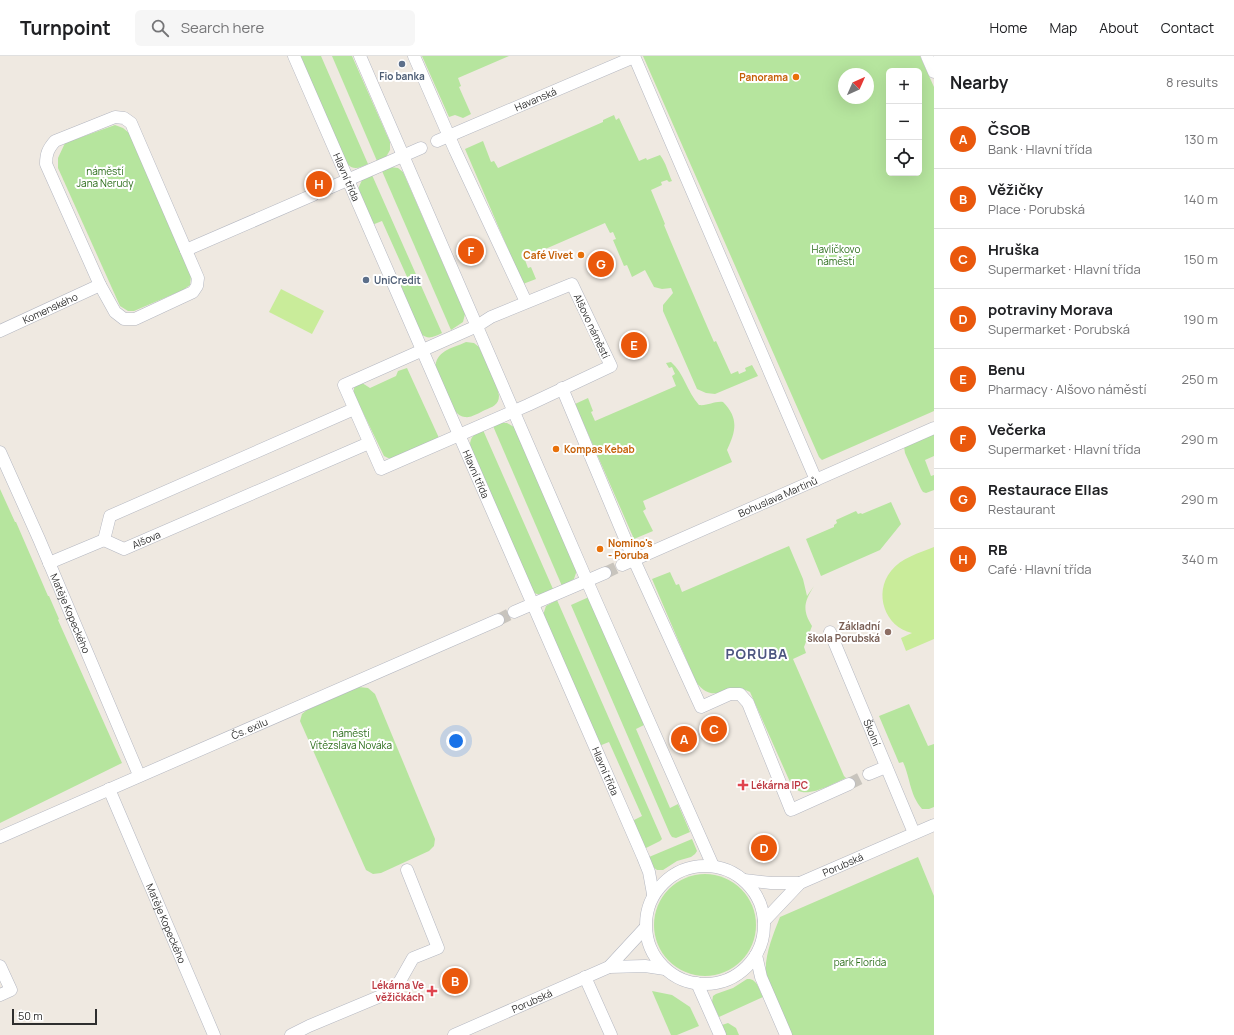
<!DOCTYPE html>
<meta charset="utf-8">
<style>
body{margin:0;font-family:Manrope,sans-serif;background:#f6f6f6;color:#202124}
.controls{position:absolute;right:12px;top:12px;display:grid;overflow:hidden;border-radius:6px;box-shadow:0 4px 16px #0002}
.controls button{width:36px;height:36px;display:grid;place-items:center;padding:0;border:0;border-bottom:1px solid #e0e0e0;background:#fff;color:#202124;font:20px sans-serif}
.compass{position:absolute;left:838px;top:12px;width:36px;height:36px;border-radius:50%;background:#fff;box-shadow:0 4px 16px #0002;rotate:45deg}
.scale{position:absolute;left:12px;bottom:10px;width:85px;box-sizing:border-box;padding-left:4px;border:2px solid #2e2e2e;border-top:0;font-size:11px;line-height:14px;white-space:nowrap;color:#2e2e2e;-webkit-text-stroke:3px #fff;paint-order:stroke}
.you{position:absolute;left:456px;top:685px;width:14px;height:14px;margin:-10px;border:3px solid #fff;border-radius:50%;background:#1a73e8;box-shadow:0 0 0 6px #1a73e833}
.badge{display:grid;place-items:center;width:26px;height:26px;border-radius:50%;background:#ea580c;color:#fff;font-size:13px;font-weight:700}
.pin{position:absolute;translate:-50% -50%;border:2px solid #fff;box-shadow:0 1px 4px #0006}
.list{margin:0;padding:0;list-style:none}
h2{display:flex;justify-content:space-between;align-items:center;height:52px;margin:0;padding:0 16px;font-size:17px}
h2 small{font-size:13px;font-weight:400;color:#757577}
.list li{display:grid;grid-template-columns:26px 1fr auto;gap:12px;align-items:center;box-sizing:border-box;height:60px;padding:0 16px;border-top:1px solid #e0e0e0}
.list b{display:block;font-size:15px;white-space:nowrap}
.list p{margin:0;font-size:13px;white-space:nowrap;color:#757577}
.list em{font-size:13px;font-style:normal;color:#757577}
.icon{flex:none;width:22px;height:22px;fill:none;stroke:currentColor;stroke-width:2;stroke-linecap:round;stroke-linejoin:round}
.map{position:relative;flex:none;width:934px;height:979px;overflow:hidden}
header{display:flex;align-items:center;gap:24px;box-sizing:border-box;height:56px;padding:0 20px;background:#fff;border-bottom:1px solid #e0e0e0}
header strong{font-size:19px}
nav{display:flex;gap:22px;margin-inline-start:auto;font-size:14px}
.search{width:280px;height:36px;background:#f6f6f6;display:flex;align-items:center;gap:10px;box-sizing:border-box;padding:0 14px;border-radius:6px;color:#757577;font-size:15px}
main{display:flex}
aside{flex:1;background:#fff}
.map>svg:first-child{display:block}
</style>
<header>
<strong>Turnpoint</strong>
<div class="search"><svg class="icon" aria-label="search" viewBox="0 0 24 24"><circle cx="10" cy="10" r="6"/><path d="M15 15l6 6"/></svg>Search here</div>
<nav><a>Home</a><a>Map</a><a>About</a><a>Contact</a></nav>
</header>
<main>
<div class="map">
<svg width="934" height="979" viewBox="0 0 934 979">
<rect width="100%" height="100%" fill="#efe9e1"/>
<g fill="#b6e59e" fill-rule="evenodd">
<path d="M 299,0 L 321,0 L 368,108 C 359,112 354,115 346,107 Z"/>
<path d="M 332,0 L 352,0 L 390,86 L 390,94 L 386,101 L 377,105 Z"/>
<path d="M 422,0 L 509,0 L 458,22 L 461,30 L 459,31 L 471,58 L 463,62 L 455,59 L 449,61 Z"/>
<path d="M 643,0 L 920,0 L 934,31 L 934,355 L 822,404 L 819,401 ZM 889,15 L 919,15 L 919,117 L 889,117 ZM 844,18 L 868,18 L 868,42 L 844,42 Z"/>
<path d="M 614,59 L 616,64 L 619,62 L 639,105 L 646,102 L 647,104 L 660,99 C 666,107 668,116 672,125 L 669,126 L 667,124 L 661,126 L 662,129 L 651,134 L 665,168 L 664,169 C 681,210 697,247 714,286 L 716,285 L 731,318 L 738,315 L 739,318 L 746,315 L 745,312 L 752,309 L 758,320 L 715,338 L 706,337 L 697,333 L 663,255 L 663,249 L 673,237 L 671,232 L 662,233 L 654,231 L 645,214 L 632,221 L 627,209 L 624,210 L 613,184 L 616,183 L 613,176 L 610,177 L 605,167 L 527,201 L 527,202 L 525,204 L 528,212 L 531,211 L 536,223 L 523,228 L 465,93 L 483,85 L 491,106 L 494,105 L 498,112 L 603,66 L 603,64 Z"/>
<path d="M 115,69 L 123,72 L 129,77 L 191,220 L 190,229 L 183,234 L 134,255 L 128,255 L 120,250 L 58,112 L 58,102 L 65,87 Z"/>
<path d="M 390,111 L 398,112 L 403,116 L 465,258 L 463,266 L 451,274 L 382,115 Z"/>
<path d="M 372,119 L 442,277 C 434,281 428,284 421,278 L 399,228 L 408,223 L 382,165 L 372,169 L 358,133 L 362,124 Z"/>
<path d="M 466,286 L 474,287 L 479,291 C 483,300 499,332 499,340 C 499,349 492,351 485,354 C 479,357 471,362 465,361 C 450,360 441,325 435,313 C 436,294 451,293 466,286 Z"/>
<path d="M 671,306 C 684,317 687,336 699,349 C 708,350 714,345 723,346 C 739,362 736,375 727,394 L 732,406 L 643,445 L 646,453 L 643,455 L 653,475 L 634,483 L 575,348 L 588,342 L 593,355 L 591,356 L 595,365 L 676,330 L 672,320 L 675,318 L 672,311 L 669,312 L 666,307 Z"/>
<path d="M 407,312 L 439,382 L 394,402 L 388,402 L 384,400 L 354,338 L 354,332 L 359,325 L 370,332 L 396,320 L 398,315 Z"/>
<path d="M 500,367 L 507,367 L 514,371 L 576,512 L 576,517 L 574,523 L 562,530 L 493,370 Z"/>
<path d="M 483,374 L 553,533 L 540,539 L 534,537 L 470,390 C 470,380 475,378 483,374 Z"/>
<path d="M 934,378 L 934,400 L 925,404 L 931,420 L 934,419 L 934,434 L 926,437 L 923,436 L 921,433 L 905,397 L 904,391 Z"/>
<path d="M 0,433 L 15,466 L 16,466 L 48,540 L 49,540 L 59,563 L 58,564 L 122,707 L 0,767 Z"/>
<path d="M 891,446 L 901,468 L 880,494 L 821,520 L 806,483 L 834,471 L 834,469 L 837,467 L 836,464 L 856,455 L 858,458 L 861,457 L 862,458 Z"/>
<path d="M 789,490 L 803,523 L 807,540 L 814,530 C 804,546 802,554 812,570 L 804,591 L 806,597 L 793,603 L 844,720 L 846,722 C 834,727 809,742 797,734 C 794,732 792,728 790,726 L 750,636 C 728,623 716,652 696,626 L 652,523 L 670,516 L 676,529 L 679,528 L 682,536 Z"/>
<path d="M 589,541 L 644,669 L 636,673 L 670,752 L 678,748 L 690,776 L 676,782 L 672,781 L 670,778 L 571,549 Z"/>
<path d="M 557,544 L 662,783 L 660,785 L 644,793 L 632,765 L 642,760 L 609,686 L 599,690 L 543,559 L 546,550 Z"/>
<path d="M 359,631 L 368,632 L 375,638 L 435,783 L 434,790 L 429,795 L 381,817 L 373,818 L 366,814 L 300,665 L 302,658 L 307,654 Z"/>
<path d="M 909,648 L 928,690 L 934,688 L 934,751 L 929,753 L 922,753 C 909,737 911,724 903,706 L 899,707 L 879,660 Z"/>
<path d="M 692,783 L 697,795 L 695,798 L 691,801 L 677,805 L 663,814 L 657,814 L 653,811 L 649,801 Z"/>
<path d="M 918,801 L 934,840 L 934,979 L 792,979 L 766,919 C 764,900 773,879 780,861 Z"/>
<circle cx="705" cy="869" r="51"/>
<path d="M 747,923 C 757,922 759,933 763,941 L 719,961 L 712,946 L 713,940 L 716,938 L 733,932 Z"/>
<path d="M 652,935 L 672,939 L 690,951 L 699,970 L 677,979 L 671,979 Z"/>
<path d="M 728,967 L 736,972 L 739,979 L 726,979 L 722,969 Z"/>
</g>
<g fill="#c9ec9a">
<path d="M 281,233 L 324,255 L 312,278 L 269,256 Z"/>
<path d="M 934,491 L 934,583 L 906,595 L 901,582 L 912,577 C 885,571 873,537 891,515 C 901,502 919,497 934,491 Z"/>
</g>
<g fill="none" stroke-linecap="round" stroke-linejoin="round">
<g stroke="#c8c4bd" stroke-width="12" stroke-dasharray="12 6" stroke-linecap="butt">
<path d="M 605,517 L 622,509"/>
<path d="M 498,564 L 514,556"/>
<path d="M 849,728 L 869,718"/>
</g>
<defs>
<g id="minor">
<path id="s1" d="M 294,0 L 643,801 L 649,816 L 653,838"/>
<path d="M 360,0 L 587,525 L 713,810"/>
<path d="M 414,0 L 455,94 L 526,246"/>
<path d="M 634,0 L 816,424"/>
<path d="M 927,0 L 934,16"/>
<path d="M 115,61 L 124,62 L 131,67 L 198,222 L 197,230 L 193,236 L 135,263 L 124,263 L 115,256 L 100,229 L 46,108 C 46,98 48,93 55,85 Z"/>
<path id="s2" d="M 437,85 L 634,1"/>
<path d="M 329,132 L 421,92"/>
<path d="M 186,194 L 313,139"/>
<path d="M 572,228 L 611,310 L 528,349 L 381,413 L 344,329 L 477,270 L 491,261 Z"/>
<path id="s3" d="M 0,275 L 100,229"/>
<path d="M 562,332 L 634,504 L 701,651 L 730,638 L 740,638 L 748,647 L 791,754 L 849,728"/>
<path id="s4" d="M 0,396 L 39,483 L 139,719"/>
<path d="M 104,484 L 110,460 L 354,353"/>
<path id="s5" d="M 104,484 L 124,493 L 369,387"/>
<path d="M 49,507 L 104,484"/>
<path id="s6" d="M 622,509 L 934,372"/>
<path d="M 514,556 L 605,517"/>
<path id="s7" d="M 830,576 L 914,777"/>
<path d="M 869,718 L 886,711"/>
<path id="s8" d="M 109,733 L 214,979"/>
<path id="s9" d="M 0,781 L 498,564"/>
<circle cx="705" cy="869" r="59"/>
<path d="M 744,824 L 771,827 L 800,827"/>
<path id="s10" d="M 764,865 L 800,827 L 934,769"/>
<path d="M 756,899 L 761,921 L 786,979"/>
<path d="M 0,910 L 11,934 L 0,939"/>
<path d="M 609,911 L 645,872"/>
<path d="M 585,921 L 611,979"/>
<path d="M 697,927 L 720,979"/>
<path d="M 291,979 L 309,970 L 388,937 L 400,925 L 413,902 L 438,892 L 407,814"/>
<path id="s11" d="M 454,979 L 609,911 L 645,910 L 665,913"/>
</g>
</defs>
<use href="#minor" stroke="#b4b7c1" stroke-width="13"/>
<use href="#minor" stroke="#fff" stroke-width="12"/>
</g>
<g fill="#5c6f8a" stroke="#fff" stroke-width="1.5">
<circle cx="402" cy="8" r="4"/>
<circle cx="366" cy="224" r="4"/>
</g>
<g fill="#e8710a" stroke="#fff" stroke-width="1.5">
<circle cx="796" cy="21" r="4"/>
<circle cx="581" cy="199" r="4"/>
<circle cx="556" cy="393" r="4"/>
<circle cx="600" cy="493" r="4"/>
</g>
<circle fill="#8d6e63" stroke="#fff" stroke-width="1.5" cx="888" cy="576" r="4"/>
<g fill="#e0444e" stroke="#fff" stroke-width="1.5">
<path d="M741 723h4v4h4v4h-4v4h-4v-4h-4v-4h4z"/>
<path d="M430 929h4v4h4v4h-4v4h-4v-4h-4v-4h4z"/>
</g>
<g text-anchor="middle" stroke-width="4" stroke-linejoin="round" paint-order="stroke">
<g font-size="10" font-weight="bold" fill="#4e5e75" stroke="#fff">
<text x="402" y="24">Fio banka</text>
<text x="374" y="228" text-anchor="start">UniCredit</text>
</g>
<g font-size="10" font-weight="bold" fill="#c56008" stroke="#fff" text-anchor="end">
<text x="788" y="25">Panorama</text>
<text x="573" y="203">Café Vivet</text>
<text x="564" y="397" text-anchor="start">Kompas Kebab</text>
<text x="608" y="491" text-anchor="start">Nomino's<tspan x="608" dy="12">- Poruba</tspan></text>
</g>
<g font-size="10" fill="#2e2e2e" stroke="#fff">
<text dy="4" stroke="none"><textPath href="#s2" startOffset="107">Havanská</textPath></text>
<text dy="4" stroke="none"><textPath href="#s1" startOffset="132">Hlavní třída</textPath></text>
<text dy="4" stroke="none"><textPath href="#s3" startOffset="55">Komenského</textPath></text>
<text transform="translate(592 270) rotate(65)" y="4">Alšovo náměstí</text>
<text dy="4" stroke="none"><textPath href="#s1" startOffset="456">Hlavní třída</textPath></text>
<text dy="4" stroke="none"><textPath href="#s6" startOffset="170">Bohuslava Martinů</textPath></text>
<text dy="4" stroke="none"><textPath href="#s5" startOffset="46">Alšova</textPath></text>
<text dy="4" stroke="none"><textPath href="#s4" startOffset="176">Matěje Kopeckého</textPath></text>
<text dy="4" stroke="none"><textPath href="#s9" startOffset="272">Čs. exilu</textPath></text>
<text dy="4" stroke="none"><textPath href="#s7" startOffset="109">Školní</textPath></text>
<text dy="4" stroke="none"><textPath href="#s1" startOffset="780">Hlavní třída</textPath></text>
<text dy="4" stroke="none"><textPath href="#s10" startOffset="99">Porubská</textPath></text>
<text dy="4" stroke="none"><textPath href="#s8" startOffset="146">Matěje Kopeckého</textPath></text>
<text dy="4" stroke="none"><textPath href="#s11" startOffset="85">Porubská</textPath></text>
</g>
<g font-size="10" fill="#2c6e1b" stroke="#fff">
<text x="105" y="119">náměstí<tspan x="105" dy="12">Jana Nerudy</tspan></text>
<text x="836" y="197">Havlíčkovo<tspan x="836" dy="12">náměstí</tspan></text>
<text x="351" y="681">náměstí<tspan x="351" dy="12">Vítězslava Nováka</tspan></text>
<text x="860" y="910">park Florida</text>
</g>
<g font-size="10" font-weight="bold" fill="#785e54" stroke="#fff" text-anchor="end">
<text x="880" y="574">Základní<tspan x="880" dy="12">škola Porubská</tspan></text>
</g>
<g font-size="10" font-weight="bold" fill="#be3a42" stroke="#fff" text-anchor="start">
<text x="751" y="733">Lékárna IPC</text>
<text x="424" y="933" text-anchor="end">Lékárna Ve<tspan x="424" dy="12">věžičkách</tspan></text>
</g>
<g font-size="14" font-weight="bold" letter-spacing="1" fill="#4d5680" stroke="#fff">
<text x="757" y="603">PORUBA</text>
</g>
</g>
</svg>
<div class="controls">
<button>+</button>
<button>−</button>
<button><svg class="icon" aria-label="locate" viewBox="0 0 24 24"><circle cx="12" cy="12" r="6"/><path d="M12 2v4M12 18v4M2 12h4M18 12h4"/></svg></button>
</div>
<svg class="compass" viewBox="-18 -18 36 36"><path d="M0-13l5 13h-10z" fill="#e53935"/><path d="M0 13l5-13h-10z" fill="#757577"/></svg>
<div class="scale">50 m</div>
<div class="you"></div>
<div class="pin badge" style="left:684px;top:683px">A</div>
<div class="pin badge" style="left:455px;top:925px">B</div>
<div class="pin badge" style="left:714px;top:673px">C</div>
<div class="pin badge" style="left:764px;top:792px">D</div>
<div class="pin badge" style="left:634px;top:289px">E</div>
<div class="pin badge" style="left:471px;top:195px">F</div>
<div class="pin badge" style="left:601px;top:208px">G</div>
<div class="pin badge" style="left:319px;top:128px">H</div>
</div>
<aside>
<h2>Nearby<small>8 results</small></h2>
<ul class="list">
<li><span class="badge">A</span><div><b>ČSOB</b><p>Bank · Hlavní třída</p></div><em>130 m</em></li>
<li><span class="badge">B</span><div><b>Věžičky</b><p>Place · Porubská</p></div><em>140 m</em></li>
<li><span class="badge">C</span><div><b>Hruška</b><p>Supermarket · Hlavní třída</p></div><em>150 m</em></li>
<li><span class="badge">D</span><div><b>potraviny Morava</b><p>Supermarket · Porubská</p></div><em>190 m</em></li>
<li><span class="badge">E</span><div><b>Benu</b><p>Pharmacy · Alšovo náměstí</p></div><em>250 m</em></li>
<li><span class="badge">F</span><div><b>Večerka</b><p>Supermarket · Hlavní třída</p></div><em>290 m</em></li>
<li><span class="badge">G</span><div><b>Restaurace Ellas</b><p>Restaurant</p></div><em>290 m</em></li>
<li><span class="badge">H</span><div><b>RB</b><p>Café · Hlavní třída</p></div><em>340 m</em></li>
</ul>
</aside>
</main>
